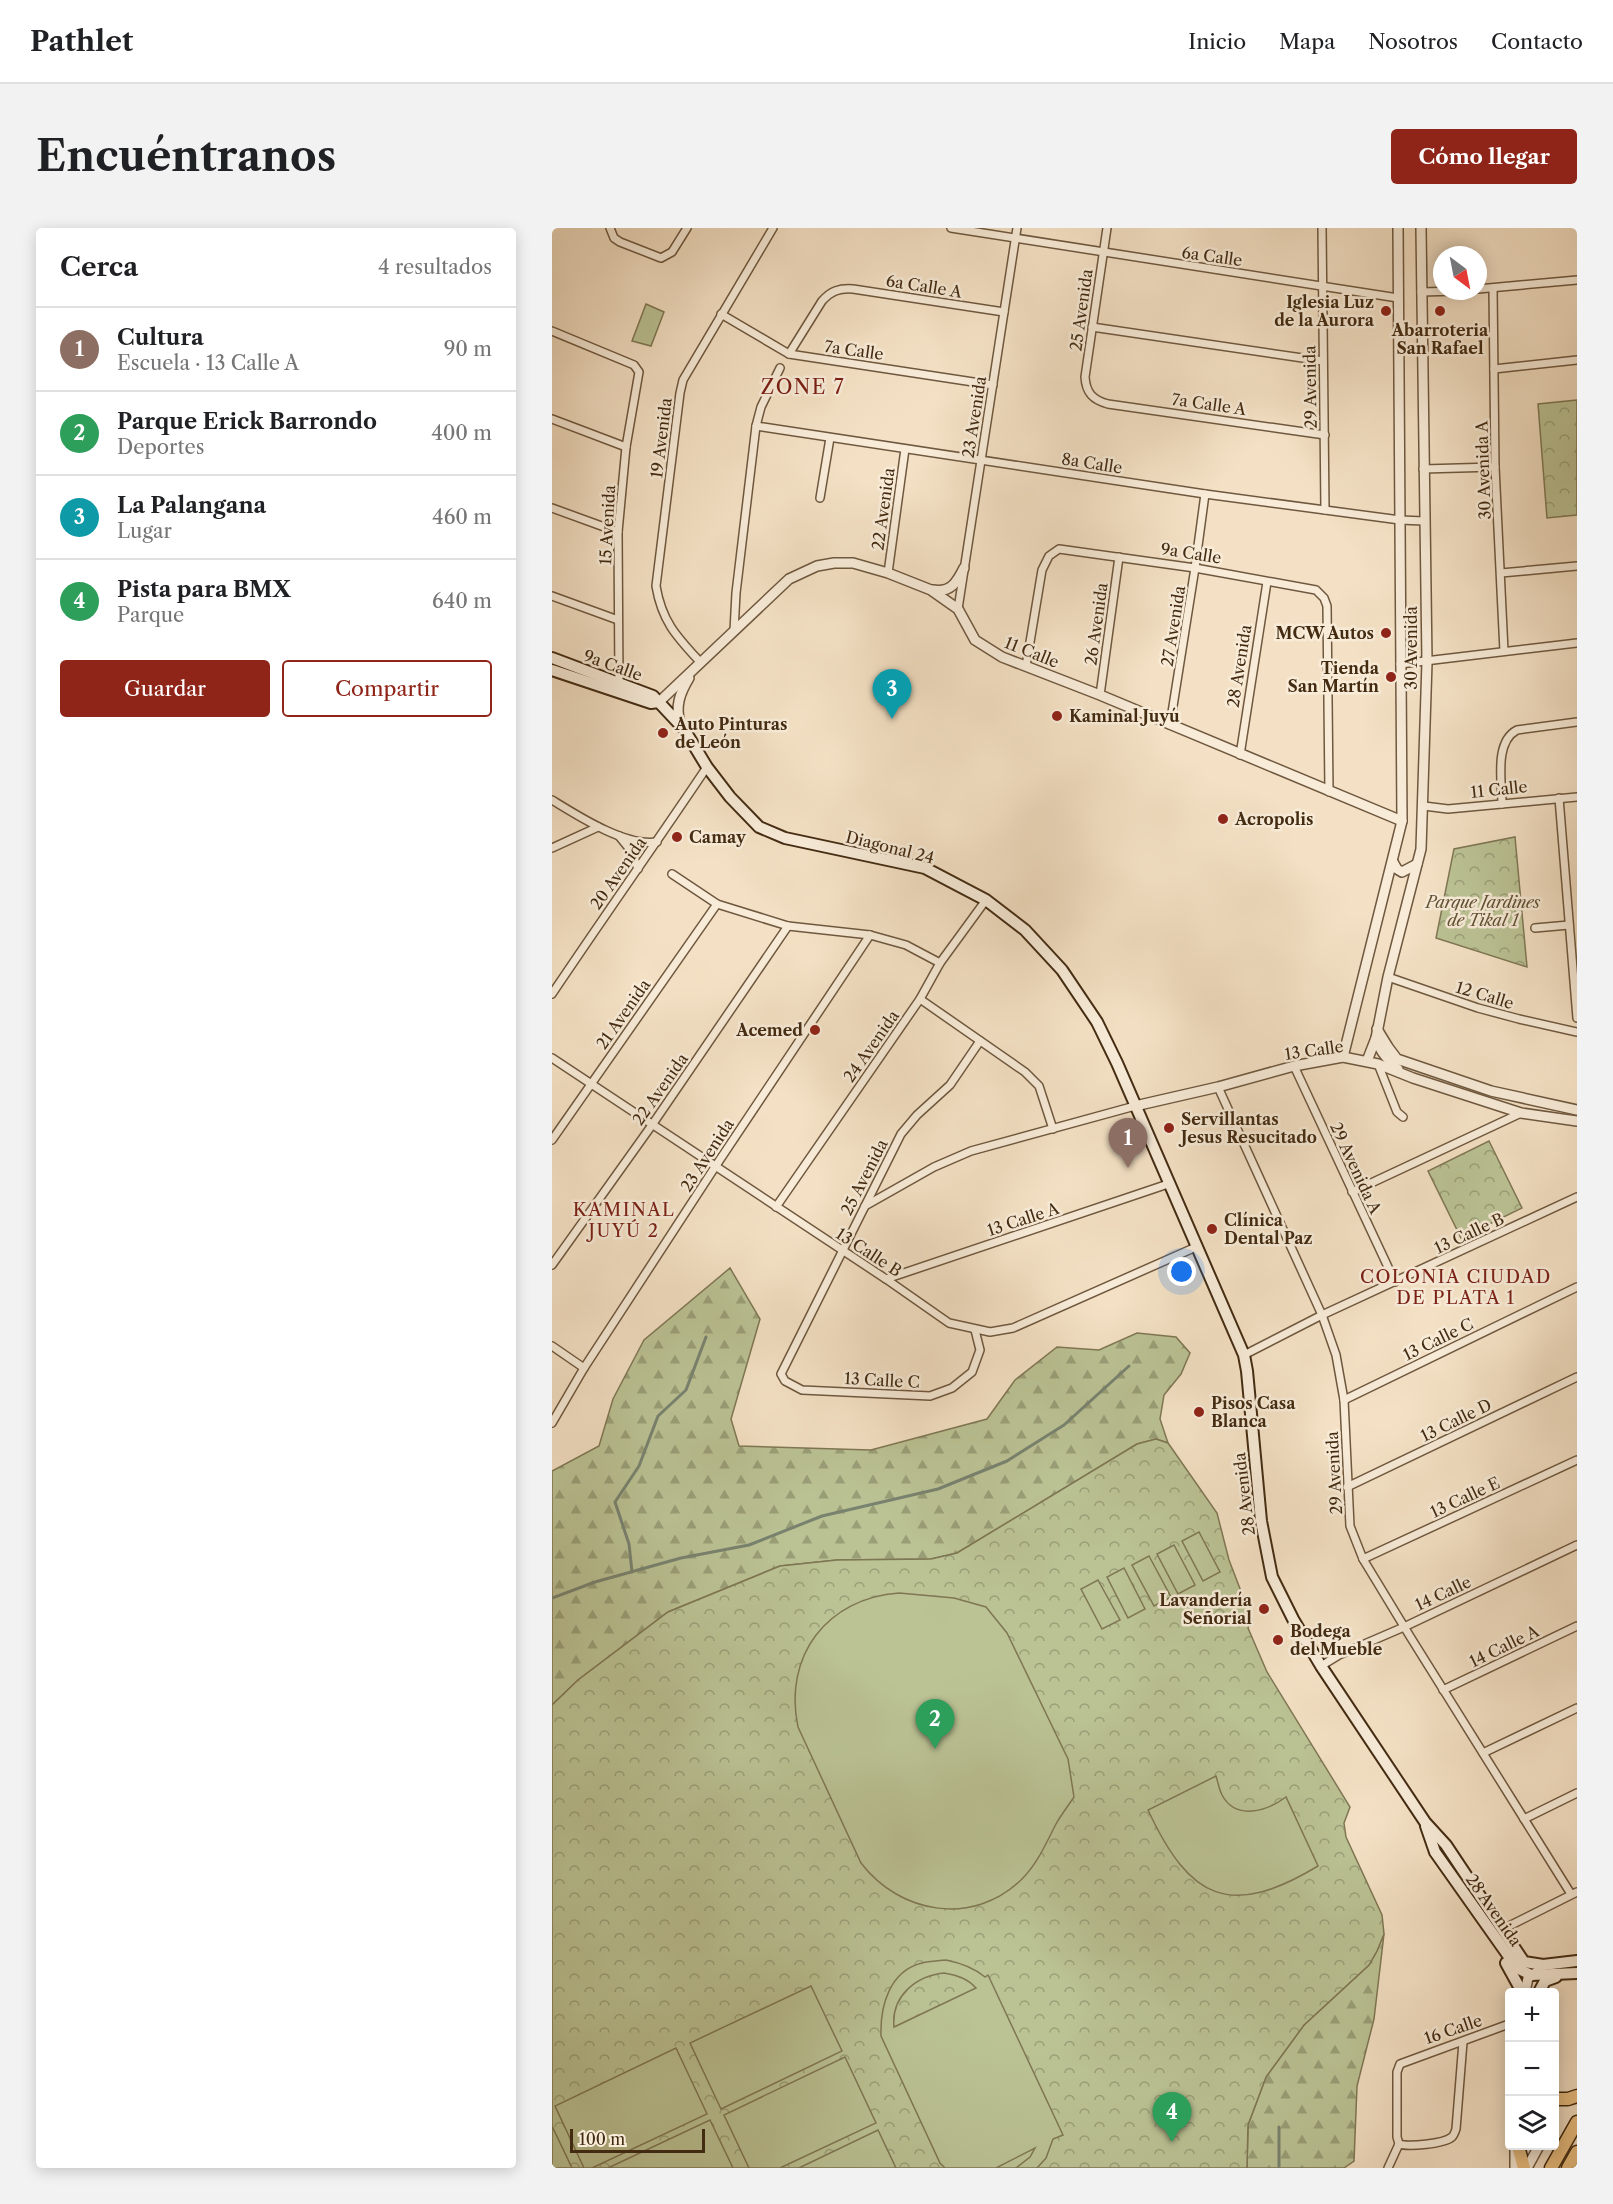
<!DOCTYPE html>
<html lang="es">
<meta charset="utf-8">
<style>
body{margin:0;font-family:"Libre Caslon Text",serif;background:#f2f2f2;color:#202124}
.controls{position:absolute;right:18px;bottom:18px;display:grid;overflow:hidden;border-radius:6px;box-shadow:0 3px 15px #0003}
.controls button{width:54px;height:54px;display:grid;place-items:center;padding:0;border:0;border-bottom:2px solid #e0e0e0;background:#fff;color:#202124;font:30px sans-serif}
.compass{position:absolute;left:881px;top:18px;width:54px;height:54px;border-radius:50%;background:#fff;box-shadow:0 3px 15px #0003;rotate:148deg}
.scale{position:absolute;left:18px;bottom:15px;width:135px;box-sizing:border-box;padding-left:6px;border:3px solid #432b12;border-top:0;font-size:16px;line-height:21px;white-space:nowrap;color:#432b12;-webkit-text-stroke:4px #f8ecd9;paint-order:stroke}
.you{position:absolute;left:630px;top:1044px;width:21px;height:21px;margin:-15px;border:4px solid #fff;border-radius:50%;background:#1a73e8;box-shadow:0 0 0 9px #1a73e833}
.badge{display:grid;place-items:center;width:39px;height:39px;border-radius:50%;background:#8f2418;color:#fff;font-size:20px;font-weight:700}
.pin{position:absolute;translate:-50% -50px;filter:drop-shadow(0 2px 3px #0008)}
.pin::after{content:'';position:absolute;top:32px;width:21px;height:18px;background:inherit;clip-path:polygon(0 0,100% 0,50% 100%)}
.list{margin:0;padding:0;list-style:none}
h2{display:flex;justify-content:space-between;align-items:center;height:78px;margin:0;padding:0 24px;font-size:26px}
h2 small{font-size:20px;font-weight:400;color:#757577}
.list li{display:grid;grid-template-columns:39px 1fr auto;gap:18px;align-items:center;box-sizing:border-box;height:84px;padding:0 24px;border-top:2px solid #e0e0e0}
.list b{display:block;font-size:22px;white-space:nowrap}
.list p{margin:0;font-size:20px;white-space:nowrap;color:#757577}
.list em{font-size:20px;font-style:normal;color:#757577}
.actions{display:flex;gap:12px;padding:18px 24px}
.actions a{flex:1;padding:14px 0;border:2px solid #8f2418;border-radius:6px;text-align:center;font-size:21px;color:#8f2418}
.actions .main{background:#8f2418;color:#fff}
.icon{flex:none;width:33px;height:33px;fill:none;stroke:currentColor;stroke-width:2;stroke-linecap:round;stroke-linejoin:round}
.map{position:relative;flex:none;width:1025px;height:1940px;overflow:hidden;border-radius:6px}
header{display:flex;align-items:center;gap:36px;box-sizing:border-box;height:84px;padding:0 30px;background:#fff;border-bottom:2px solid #e0e0e0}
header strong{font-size:28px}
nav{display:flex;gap:33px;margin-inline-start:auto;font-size:21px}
.intro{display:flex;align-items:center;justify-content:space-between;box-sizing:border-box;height:144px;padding:0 36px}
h1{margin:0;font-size:42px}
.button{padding:15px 27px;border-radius:6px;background:#8f2418;color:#fff;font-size:21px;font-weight:700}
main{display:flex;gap:36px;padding:0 36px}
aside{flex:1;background:#fff;border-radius:6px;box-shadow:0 3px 15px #0003}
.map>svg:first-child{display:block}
</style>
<header>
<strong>Pathlet</strong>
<nav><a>Inicio</a><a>Mapa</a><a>Nosotros</a><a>Contacto</a></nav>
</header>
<div class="intro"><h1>Encuéntranos</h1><a class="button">Cómo llegar</a></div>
<main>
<aside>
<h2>Cerca<small>4 resultados</small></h2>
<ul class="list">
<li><span class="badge" style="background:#8d6e63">1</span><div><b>Cultura</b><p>Escuela · 13 Calle A</p></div><em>90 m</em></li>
<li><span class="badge" style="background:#2e9e5b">2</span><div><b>Parque Erick Barrondo</b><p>Deportes</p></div><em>400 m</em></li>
<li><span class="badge" style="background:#0f9aa8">3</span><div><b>La Palangana</b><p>Lugar</p></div><em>460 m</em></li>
<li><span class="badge" style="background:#2e9e5b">4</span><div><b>Pista para BMX</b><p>Parque</p></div><em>640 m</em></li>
</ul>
<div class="actions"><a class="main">Guardar</a><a>Compartir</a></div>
</aside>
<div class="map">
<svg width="1025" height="1940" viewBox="0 0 1025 1940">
<defs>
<pattern id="forest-firs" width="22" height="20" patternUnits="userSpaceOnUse" patternTransform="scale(1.5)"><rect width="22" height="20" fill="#bbc395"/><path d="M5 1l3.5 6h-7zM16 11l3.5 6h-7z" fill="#9a9f78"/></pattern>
<pattern id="park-crowns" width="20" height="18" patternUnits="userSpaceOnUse" patternTransform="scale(1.5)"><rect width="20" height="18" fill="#bbc395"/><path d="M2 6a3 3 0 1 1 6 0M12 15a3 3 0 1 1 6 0" fill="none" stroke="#9a9f78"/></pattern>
</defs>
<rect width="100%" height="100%" fill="#f4e1c5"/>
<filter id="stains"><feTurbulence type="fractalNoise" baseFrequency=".00333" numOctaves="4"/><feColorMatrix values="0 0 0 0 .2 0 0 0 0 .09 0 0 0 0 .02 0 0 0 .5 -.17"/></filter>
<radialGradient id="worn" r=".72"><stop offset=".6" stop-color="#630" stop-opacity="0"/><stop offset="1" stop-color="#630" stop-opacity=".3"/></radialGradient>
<g fill="url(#forest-firs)" stroke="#7f7754" stroke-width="1.5">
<path d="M 178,1040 L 208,1091 L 179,1191 L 187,1218 L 319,1222 L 435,1191 L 463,1152 L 505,1119 L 547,1122 L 585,1105 L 624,1109 L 638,1125 L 629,1146 L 612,1167 L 608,1191 L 616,1215 L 604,1211 L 585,1216 L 405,1325 L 379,1331 L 285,1332 L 228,1338 L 116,1384 L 26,1452 L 0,1477 L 0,1243 L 47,1218 L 61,1171 L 92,1112 Z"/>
<path d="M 832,1706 L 822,1791 L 805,1858 L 802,1933 L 792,1940 L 695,1940 L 696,1897 L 714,1849 L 752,1797 L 817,1737 L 825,1723 Z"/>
</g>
<g fill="url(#park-crowns)" stroke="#7f7754" stroke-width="1.5">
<path d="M 1025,172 L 1025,287 L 995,290 L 986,176 Z"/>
<path d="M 963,609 L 975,739 L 884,710 L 902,621 Z"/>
<path d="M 937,913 L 970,980 L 909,1010 L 876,943 Z"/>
<path d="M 604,1211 L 616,1215 L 665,1285 L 677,1332 L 700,1392 L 696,1400 L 715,1444 L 798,1579 L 792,1595 L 794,1609 L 830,1687 L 832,1706 L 825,1723 L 817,1737 L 752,1797 L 714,1849 L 696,1897 L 695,1940 L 0,1940 L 0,1477 L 26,1452 L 116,1384 L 228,1338 L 285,1332 L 379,1331 L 405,1325 L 585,1216 Z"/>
</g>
<g fill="#bbc395" stroke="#7f7754" stroke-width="1.5" fill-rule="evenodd">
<path d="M 94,76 L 112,84 L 99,118 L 80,113 Z"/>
<path d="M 647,1304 L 668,1344 L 651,1353 L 630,1313 Z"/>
<path d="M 622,1317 L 643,1357 L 626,1366 L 605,1326 Z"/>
<path d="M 597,1328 L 619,1369 L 602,1378 L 580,1337 Z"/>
<path d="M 572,1340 L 593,1381 L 576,1390 L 555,1349 Z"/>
<path d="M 546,1352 L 568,1392 L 550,1401 L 529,1361 Z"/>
<path d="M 347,1365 L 402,1370 L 434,1379 L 455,1405 L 516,1531 L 522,1569 C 516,1578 509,1587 504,1596 C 494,1615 486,1635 470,1651 C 421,1699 348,1686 309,1635 L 246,1499 C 231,1428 275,1370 347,1365 Z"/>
<path d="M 664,1548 C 666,1554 667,1561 670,1567 C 684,1593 715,1583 734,1569 L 766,1638 C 678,1691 638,1672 596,1582 Z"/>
<path d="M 394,1732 C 409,1735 421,1739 433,1749 L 436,1747 L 511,1907 L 501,1911 L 494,1930 L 485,1940 L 464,1940 L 478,1929 L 483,1920 L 444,1940 L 393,1940 L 388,1935 L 329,1808 C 328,1779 337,1743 370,1735 C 378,1733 386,1733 394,1732 ZM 392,1745 C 404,1747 415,1750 424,1760 L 342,1799 C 339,1769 363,1748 392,1745 Z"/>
<path d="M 259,1758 L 290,1823 L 169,1881 L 138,1815 Z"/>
<path d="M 124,1820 L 155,1886 L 40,1940 L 32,1940 L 3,1878 Z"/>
<path d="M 293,1829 L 324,1895 L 228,1940 L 197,1940 L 172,1887 Z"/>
<path d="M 158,1892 L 181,1940 L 56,1940 Z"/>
<path d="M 0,1898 L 20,1940 L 0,1940 Z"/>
<path d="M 326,1902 L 344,1940 L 247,1940 Z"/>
</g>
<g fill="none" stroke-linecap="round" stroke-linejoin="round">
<g stroke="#788370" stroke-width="3">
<path d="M 80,1344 L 77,1316 L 63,1274 L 87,1238 L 106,1188 L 134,1162 L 154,1109"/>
<path d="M 0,1370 L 43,1354 L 129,1330 L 197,1317 L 270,1288 L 386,1261 L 455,1233 L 512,1197 L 577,1138"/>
<path d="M 727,1940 L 727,1899"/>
</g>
<defs>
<g id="minor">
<path d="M 58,0 L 62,10 L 68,14 L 109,30 L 120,24 L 135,0"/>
<path d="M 399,0 L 846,70"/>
<path d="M 555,0 L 533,149 C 534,165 541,172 556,176 L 773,207"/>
<path d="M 770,0 L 773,282"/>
<path d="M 941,60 L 943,239 L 952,423"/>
<path d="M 926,61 L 1025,52"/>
<path d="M 869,64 L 906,63"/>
<path d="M 169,86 L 237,126 L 441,157"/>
<path d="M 540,99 L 771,133"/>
<path d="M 0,103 L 82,137 L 87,144 L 74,219 L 66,304 L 67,456"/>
<path d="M 237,126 L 270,73 C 279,63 287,60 301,61 L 452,84"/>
<path d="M 942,141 L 1025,132"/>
<path d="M 0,191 L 74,219"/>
<path d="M 204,198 L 653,266 L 848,292 L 872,293"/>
<path d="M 871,241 L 943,239"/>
<path d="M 268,270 L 278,210"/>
<path d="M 0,280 L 66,304"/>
<path d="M 336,345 L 353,221"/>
<path d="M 949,345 L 1025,338"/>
<path d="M 0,368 L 66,392"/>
<path d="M 406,381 L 465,0"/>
<path d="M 182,403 L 184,365 L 204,198 L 209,179 L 228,140"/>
<path d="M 149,435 C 125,409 110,394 104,358 L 128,165 L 131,152 L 221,0"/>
<path d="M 848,436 L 1025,415"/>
<path d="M 474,438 L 490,342 L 497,328 L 507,321 L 643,340 L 764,362 L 772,370 L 775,378 L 777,564"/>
<path d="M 548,467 L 567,329"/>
<path d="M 618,497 L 643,340 L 653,266"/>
<path d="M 688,527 L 715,354"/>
<path d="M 1007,570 L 1025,790"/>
<path d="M 0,572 C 26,588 74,619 105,614"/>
<path d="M 950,576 C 950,554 942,514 965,502 L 1025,494"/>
<path d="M 872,578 L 896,581 L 1025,569"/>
<path d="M 67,608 L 80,624 L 86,641"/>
<path d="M 0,620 L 46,599"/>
<path d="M 120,646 L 165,676 L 236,698 L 318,707 L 354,717 L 388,735"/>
<path d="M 983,700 L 1017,697"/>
<path d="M 836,749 L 926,780 L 967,791 L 1025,804"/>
<path d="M 0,766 C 51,690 104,615 155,539"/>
<path d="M 368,771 L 473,844 L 487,858 L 501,901"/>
<path d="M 0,830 L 334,1051 L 397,1095 L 438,1104 L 461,1100 L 644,1019"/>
<path d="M 826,836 L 845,884 L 851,889"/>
<path d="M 742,838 L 843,1054"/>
<path d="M 666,859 L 770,1087 L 784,1127 L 792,1172 L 798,1298 L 811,1331 L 859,1410 L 1019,1666"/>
<path d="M 0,912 L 165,676"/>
<path d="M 800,964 L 969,885"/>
<path d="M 313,978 L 382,939 L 419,923 L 583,878"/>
<path d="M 224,979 L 368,771 L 388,735 L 434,672"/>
<path d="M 0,1037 L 100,897 L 236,698"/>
<path d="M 334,1051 L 616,956"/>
<path d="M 423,1102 L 428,1122 L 420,1144 L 400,1160 L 378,1168 L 250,1162 L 233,1153 L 229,1146 L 349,906 L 365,887 L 398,857 L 428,813"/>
<path d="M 0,1118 L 32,1140"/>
<path d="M 692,1127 L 770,1087 L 1025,969"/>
<path d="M 792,1172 L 1025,1059"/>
<path d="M 0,1195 L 32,1140 L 163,939 L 318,707"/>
<path d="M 795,1259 L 1025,1149"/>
<path d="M 811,1331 L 1025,1232"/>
<path d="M 769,1438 L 787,1427 L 852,1399 L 1025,1317"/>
<path d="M 891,1462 L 1025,1398"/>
<path d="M 931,1525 L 1025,1480"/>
<path d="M 972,1591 L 1025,1565"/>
<path d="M 951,1701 L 1025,1664"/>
<path d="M 847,1916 C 856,1919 892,1916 900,1909 C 902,1907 903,1904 904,1901 L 911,1814"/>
<path d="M 836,1940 L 847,1916 L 845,1909 L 845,1844 L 848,1836 L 957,1796"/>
</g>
<g id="tertiary">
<path d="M 381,362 C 399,365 405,354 412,340"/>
<path d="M 107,474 L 237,351 L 265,338 L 282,335 L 301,335 L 336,345 L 379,362 L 406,381 L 423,412 L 450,429 L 548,467 L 850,593"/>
<path d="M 128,495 C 123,478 128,465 137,450"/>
<path d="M 841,634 L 845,641 L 850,644 L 865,636"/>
<path d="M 825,801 L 836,819 L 845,831 L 939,863 L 1025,882"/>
<path d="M 824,810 C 828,824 836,832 846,841"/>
<path d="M 791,829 L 850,593 L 846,0"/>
<path d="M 815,833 L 824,810 L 836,749 L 869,621 L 875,434 L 869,0"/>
<path d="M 583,878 L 666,859 L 742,838 L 791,829 L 826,836 L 861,850 L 969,885 L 1025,893"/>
<path d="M 973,1764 L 976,1750 L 985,1744"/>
<path d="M 963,1940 L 963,1920"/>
<path d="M 975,1940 L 987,1918"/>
</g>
<g id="secondary">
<path d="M 0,430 L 101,468 L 132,501 L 155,539 L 178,569 L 207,599 L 233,610 L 373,640 L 434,672 L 473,702 L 510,742 L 545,794 L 565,835 L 692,1127 L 695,1143 L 709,1293 L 720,1349 L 741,1391 L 769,1438 L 873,1594 L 894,1617 L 972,1734 L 991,1737 L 1025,1733"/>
<path d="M 0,442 L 99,475 L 106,474"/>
<path d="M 874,1598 L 883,1624 L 965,1740 L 979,1747 L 1025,1745"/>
<path d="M 954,1735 L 970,1764"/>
<path d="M 987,1764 L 993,1753 L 1004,1749"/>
</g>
<g id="trunk">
<path d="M 1002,1871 L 1016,1871 L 1025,1868"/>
<path d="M 966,1918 L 972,1940"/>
<path d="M 999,1940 L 1025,1894"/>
<path d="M 1016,1940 L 1025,1924"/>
</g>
</defs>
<use href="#minor" stroke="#6f583f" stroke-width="10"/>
<use href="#tertiary" stroke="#6f583f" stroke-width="12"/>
<use href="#secondary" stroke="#432b12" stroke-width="14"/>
<use href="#trunk" stroke="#432b12" stroke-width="15"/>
<use href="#minor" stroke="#f8ecd9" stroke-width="7"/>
<use href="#tertiary" stroke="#f8ecd9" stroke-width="9"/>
<use href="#secondary" stroke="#f8ecd9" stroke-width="10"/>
<use href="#trunk" stroke="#eac082" stroke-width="12"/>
</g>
<g fill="#8f2418" stroke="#f8ecd9" stroke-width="2">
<circle cx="834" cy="83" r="6"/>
<circle cx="888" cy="83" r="6"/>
<circle cx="834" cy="405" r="6"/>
<circle cx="839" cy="449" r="6"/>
<circle cx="505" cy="488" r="6"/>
<circle cx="111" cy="505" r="6"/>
<circle cx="671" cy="591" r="6"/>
<circle cx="125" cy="609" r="6"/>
<circle cx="263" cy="802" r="6"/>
<circle cx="617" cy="900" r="6"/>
<circle cx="660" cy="1001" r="6"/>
<circle cx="647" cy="1184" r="6"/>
<circle cx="712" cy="1381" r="6"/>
<circle cx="726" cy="1412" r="6"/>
</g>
<g text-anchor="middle" stroke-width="5" stroke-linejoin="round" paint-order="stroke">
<g font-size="16" fill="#432b12" stroke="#f8ecd9">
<text transform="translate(660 28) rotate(8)" y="6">6a Calle</text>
<text transform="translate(372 58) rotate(9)" y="6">6a Calle A</text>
<text transform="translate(529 82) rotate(-82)" y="6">25 Avenida</text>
<text transform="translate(302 122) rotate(8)" y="6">7a Calle</text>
<text transform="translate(758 159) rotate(-91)" y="6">29 Avenida</text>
<text transform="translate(657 176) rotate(8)" y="6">7a Calle A</text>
<text transform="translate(422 189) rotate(-81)" y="6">23 Avenida</text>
<text transform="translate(109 210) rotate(-83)" y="6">19 Avenida</text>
<text transform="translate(540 235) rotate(9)" y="6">8a Calle</text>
<text transform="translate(931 242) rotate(-92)" y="6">30 Avenida A</text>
<text transform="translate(331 281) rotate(-82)" y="6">22 Avenida</text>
<text transform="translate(55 297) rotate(-87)" y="6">15 Avenida</text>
<text transform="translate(639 325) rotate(9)" y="6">9a Calle</text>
<text transform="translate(544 396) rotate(-82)" y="6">26 Avenida</text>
<text transform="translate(621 398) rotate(-81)" y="6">27 Avenida</text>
<text transform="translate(859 420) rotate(-90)" y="6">30 Avenida</text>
<text transform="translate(480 424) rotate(22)" y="6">11 Calle</text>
<text transform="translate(61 437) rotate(20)" y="6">9a Calle</text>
<text transform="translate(687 438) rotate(-81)" y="6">28 Avenida</text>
<text transform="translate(947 561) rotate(-6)" y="6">11 Calle</text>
<text transform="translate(338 619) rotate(14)" y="6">Diagonal 24</text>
<text transform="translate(66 645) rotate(-55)" y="6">20 Avenida</text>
<text transform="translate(933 767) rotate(17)" y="6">12 Calle</text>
<text transform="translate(71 786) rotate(-55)" y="6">21 Avenida</text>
<text transform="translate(319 818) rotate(-55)" y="6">24 Avenida</text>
<text transform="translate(762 822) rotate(-8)" y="6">13 Calle</text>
<text transform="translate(108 861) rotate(-55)" y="6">22 Avenida</text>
<text transform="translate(155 927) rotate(-57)" y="6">23 Avenida</text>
<text transform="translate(804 940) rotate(65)" y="6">29 Avenida A</text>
<text transform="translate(312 949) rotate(-63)" y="6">25 Avenida</text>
<text transform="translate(471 991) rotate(-18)" y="6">13 Calle A</text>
<text transform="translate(917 1005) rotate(-25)" y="6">13 Calle B</text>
<text transform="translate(317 1024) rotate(33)" y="6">13 Calle B</text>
<text transform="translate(886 1111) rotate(-26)" y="6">13 Calle C</text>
<text transform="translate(330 1152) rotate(3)" y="6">13 Calle C</text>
<text transform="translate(904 1192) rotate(-26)" y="6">13 Calle D</text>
<text transform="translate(782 1245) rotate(-93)" y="6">29 Avenida</text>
<text transform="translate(692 1266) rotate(-97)" y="6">28 Avenida</text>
<text transform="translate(913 1269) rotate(-25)" y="6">13 Calle E</text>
<text transform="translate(891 1365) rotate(-25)" y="6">14 Calle</text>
<text transform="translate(952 1418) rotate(-26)" y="6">14 Calle A</text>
<text transform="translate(942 1682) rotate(55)" y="6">28 Avenida</text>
<text transform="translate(901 1801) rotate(-19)" y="6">16 Calle</text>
</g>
<g font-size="16" font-weight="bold" fill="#432b12" stroke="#f8ecd9" text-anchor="start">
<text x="822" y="80" text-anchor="end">Iglesia Luz<tspan x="822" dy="18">de la Aurora</tspan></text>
<text x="888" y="108" text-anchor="middle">Abarroteria<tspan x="888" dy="18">San Rafael</tspan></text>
<text x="822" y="411" text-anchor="end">MCW Autos</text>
<text x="827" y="446" text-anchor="end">Tienda<tspan x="827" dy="18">San Martín</tspan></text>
<text x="517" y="494">Kaminal Juyú</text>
<text x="123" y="502">Auto Pinturas<tspan x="123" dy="18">de León</tspan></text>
<text x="683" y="597">Acropolis</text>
<text x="137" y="615">Camay</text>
<text x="251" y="808" text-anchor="end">Acemed</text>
<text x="629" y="897">Servillantas<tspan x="629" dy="18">Jesus Resucitado</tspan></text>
<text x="672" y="998">Clínica<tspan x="672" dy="18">Dental Paz</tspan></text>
<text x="659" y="1181">Pisos Casa<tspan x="659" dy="18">Blanca</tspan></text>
<text x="700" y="1378" text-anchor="end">Lavandería<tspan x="700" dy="18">Señorial</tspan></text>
<text x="738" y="1409">Bodega<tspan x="738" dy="18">del Mueble</tspan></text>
</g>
<g font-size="16" font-style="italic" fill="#615133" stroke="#f8ecd9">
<text x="931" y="680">Parque Jardines<tspan x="931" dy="18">de Tikal 1</tspan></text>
</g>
<g font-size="18" letter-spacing="1.5" fill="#7a1f14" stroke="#f8ecd9">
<text x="72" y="988">KAMINAL<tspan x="72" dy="21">JUYÚ 2</tspan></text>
<text x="904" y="1055">COLONIA CIUDAD<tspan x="904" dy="21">DE PLATA 1</tspan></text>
</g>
<g font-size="20" letter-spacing="1.5" fill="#7a1f14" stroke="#f8ecd9">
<text x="251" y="166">ZONE 7</text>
</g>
</g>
<rect width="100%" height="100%" filter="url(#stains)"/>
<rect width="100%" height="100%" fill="url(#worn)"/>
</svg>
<div class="controls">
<button>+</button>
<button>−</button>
<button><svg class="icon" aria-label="layers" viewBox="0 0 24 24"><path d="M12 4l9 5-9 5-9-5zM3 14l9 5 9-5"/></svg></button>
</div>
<svg class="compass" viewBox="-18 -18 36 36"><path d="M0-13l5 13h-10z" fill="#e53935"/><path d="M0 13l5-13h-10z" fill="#757577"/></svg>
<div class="scale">100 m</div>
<div class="you"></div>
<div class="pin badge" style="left:576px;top:940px;background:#8d6e63">1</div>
<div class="pin badge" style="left:383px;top:1521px;background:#2e9e5b">2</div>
<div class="pin badge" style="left:340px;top:491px;background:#0f9aa8">3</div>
<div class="pin badge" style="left:620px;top:1914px;background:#2e9e5b">4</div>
</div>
</main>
